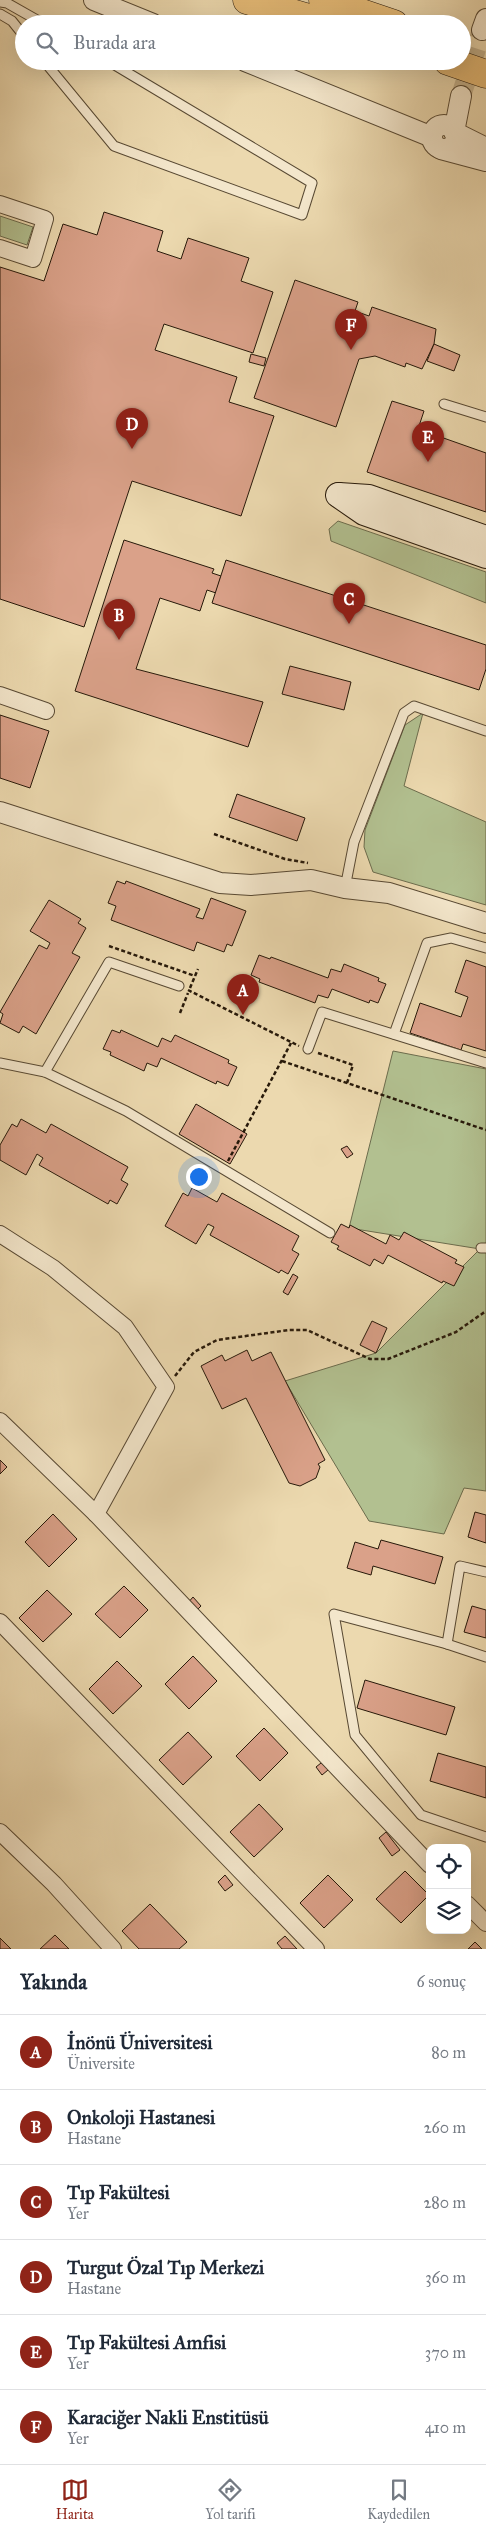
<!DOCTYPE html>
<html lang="tr">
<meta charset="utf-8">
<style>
body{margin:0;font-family:"IM FELL Great Primer",serif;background:#f6f6f7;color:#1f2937}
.controls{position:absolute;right:15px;bottom:15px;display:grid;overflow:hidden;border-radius:10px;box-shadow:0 5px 20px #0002}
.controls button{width:45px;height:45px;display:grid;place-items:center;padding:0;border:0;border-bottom:1px solid #e0e1e3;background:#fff;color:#1f2937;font:25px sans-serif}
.you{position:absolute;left:198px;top:1176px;width:18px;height:18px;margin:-12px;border:4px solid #fff;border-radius:50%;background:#1a73e8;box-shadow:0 0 0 8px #1a73e833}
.badge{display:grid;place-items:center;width:32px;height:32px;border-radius:50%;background:#8f2418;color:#fff;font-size:16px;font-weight:700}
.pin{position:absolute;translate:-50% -41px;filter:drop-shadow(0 1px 2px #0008)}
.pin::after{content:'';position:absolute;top:26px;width:18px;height:15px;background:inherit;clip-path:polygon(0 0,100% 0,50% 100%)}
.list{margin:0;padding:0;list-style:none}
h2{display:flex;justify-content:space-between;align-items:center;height:65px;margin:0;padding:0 20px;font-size:21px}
h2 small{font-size:16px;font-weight:400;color:#747a83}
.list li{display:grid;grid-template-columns:32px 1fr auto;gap:15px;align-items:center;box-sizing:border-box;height:75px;padding:0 20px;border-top:1px solid #e0e1e3}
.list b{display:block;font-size:19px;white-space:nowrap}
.list p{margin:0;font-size:16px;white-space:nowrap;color:#747a83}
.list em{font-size:16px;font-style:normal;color:#747a83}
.icon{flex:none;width:28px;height:28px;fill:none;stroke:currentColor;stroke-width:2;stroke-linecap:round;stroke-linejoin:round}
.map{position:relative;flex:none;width:486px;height:1949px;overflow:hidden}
.search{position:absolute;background:#fff;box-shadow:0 5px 20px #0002;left:15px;right:15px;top:15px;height:55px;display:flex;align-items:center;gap:12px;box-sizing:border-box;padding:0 18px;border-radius:28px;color:#747a83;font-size:19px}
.sheet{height:515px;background:#fff}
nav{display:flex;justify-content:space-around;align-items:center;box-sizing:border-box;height:70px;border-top:1px solid #e0e1e3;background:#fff;font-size:14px;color:#747a83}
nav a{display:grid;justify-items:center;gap:2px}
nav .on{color:#8f2418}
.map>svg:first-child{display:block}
</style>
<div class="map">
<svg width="486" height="1949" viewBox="0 0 486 1949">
<rect width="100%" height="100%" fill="#ecd9af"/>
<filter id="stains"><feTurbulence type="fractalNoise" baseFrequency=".004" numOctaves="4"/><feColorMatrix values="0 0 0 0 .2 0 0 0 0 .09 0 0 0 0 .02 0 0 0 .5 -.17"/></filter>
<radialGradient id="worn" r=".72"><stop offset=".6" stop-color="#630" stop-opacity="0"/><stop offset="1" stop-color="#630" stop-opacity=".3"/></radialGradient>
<g fill="#b2c090" stroke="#6c6c4d">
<path d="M 0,216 L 33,227 L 27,245 L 0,236 Z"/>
<path d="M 338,521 L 486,572 L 486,603 L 331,541 L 329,529 Z"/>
<path d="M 423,713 L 404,786 L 486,822 L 486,905 L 373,872 L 364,847 L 365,830 L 405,725 Z"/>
<path d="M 393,1051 L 486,1069 L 486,1491 L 464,1488 L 444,1534 L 369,1521 L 285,1381 L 376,1353 L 480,1249 L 349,1228 Z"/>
</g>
<g fill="#daa189" stroke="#27190a">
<path d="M 104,212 L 163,231 L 157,251 L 181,259 L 188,238 L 249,258 L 241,281 L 273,292 L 253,353 L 164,324 L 155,350 L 237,377 L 229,402 L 274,416 L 241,516 L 132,481 L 84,627 L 0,599 L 0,267 L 44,281 L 63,224 L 97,235 Z"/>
<path d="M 295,280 L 358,302 L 355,311 L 369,316 L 372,307 L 436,329 L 434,344 L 422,369 L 406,363 L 405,367 L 375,356 L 359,359 L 336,427 L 254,398 Z"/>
<path d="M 434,344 L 460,355 L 454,371 L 427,361 Z"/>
<path d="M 251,354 L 266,358 L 264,366 L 249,362 Z"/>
<path d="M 392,401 L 424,411 L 418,429 L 486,453 L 486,512 L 367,472 Z"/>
<path d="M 124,540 L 214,569 L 212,573 L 221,576 L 216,593 L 207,590 L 200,611 L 160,598 L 136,669 L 263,702 L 248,747 L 75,691 Z"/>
<path d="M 226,560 L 486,645 L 486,669 L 479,690 L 212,603 Z"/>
<path d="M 290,666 L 351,682 L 344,710 L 282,694 Z"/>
<path d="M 0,715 L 49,731 L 30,788 L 0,778 Z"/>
<path d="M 237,794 L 305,818 L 297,841 L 229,817 Z"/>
<path d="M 117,881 L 125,884 L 126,881 L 200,909 L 196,917 L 203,919 L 211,898 L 246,911 L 232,946 L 227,944 L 224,952 L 197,942 L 194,951 L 111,920 L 116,906 L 108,903 Z"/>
<path d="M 49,900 L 81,919 L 78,923 L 86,928 L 72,953 L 80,957 L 36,1034 L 23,1026 L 19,1033 L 0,1023 L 3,1014 L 0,1012 L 39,945 L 47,949 L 50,943 L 30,931 Z"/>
<path d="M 259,955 L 270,959 L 271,957 L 328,978 L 331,969 L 341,972 L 344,964 L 379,978 L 378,981 L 386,984 L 378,1003 L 370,1000 L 369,1003 L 332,989 L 328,998 L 318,995 L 315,1003 L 259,982 L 260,979 L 251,975 Z"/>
<path d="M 466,960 L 486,967 L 486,1051 L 463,1044 L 461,1050 L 410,1033 L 420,1003 L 461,1017 L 468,997 L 455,992 Z"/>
<path d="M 112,1030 L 120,1033 L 121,1030 L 158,1047 L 162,1038 L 171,1042 L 175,1035 L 229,1060 L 228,1063 L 237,1067 L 228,1086 L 217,1081 L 216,1084 L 161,1058 L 157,1067 L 147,1063 L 144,1071 L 110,1055 L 111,1052 L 103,1049 Z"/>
<path d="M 196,1104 L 247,1134 L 230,1164 L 179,1134 Z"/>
<path d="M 21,1119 L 46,1133 L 51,1124 L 128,1167 L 121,1180 L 128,1184 L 117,1204 L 110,1200 L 108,1204 L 39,1165 L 43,1158 L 37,1154 L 26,1175 L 0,1160 L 0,1145 L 12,1124 L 17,1127 Z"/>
<path d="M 347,1146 L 353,1154 L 347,1158 L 341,1149 Z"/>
<path d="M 192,1188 L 217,1202 L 222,1193 L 299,1236 L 292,1250 L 299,1254 L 288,1274 L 281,1270 L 279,1273 L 210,1235 L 214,1227 L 208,1224 L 196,1244 L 165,1226 L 183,1193 L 188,1196 Z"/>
<path d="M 341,1224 L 349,1228 L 350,1225 L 386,1244 L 390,1235 L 399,1240 L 404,1232 L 457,1260 L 455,1263 L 464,1267 L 454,1286 L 443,1281 L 442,1283 L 388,1255 L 383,1264 L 374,1259 L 370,1266 L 337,1249 L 339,1246 L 331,1242 Z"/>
<path d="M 293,1274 L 298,1277 L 288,1295 L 283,1292 Z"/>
<path d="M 372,1321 L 387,1328 L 376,1353 L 360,1345 Z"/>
<path d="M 247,1350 L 252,1361 L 271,1352 L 325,1460 L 318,1464 L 320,1467 L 316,1478 L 300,1486 L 289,1483 L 246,1398 L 222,1409 L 201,1366 L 222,1355 L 225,1361 Z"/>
<path d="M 0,1460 L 7,1467 L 0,1474 Z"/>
<path d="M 475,1512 L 486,1515 L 486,1543 L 468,1537 Z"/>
<path d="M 53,1514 L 77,1539 L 49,1567 L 25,1542 Z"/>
<path d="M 381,1540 L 443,1557 L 435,1584 L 373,1566 L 371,1575 L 347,1568 L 355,1542 L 378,1549 Z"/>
<path d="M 124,1586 L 148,1610 L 120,1638 L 95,1614 Z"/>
<path d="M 47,1590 L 72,1614 L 43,1642 L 19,1618 Z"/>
<path d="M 193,1597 L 201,1606 L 195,1612 L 187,1604 Z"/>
<path d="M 472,1606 L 486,1610 L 486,1638 L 464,1632 Z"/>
<path d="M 193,1656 L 217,1681 L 189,1709 L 165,1684 Z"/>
<path d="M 117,1661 L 142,1686 L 113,1714 L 89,1689 Z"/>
<path d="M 365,1680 L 455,1707 L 446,1735 L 357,1708 Z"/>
<path d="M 264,1728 L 288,1753 L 260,1781 L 236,1756 Z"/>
<path d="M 188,1732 L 212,1757 L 183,1785 L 159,1760 Z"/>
<path d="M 438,1753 L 486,1767 L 486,1798 L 430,1781 Z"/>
<path d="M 321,1763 L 328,1770 L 322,1775 L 316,1767 Z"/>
<path d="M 259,1804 L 283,1829 L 254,1857 L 230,1832 Z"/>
<path d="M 386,1832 L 400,1850 L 392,1856 L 379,1838 Z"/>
<path d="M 405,1871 L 429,1895 L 401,1923 L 376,1899 Z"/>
<path d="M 225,1875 L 233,1885 L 225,1891 L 218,1882 Z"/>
<path d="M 328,1875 L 353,1900 L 324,1928 L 300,1903 Z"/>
<path d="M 150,1904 L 187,1942 L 179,1949 L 139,1949 L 122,1931 Z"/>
<path d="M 55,1935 L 69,1949 L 40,1949 Z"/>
<path d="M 285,1936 L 297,1949 L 282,1949 L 277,1943 Z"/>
<path d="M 0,1938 L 11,1949 L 0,1949 Z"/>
<path d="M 475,1942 L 482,1949 L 468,1949 Z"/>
</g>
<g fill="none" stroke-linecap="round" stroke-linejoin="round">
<path stroke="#c5b38e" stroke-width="20" stroke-dasharray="20 10" stroke-linecap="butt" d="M 461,96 L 482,30"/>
<defs>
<g id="service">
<path d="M 0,2 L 7,3 L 44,24"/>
<path d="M 0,14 L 12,21 L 24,36"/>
<path d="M 44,61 L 114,146 L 302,215 L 312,183 L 108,61"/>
<path d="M 444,404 L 486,417"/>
<path d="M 345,888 L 354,842 L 404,713 L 414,706 L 486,731"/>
<path d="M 394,1034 L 427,943 L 451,938 L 486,948"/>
<path d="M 308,1049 L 322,1012 L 486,1063"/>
<path d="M 0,1063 L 45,1072 L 126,1111 L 330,1233"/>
<path d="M 45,1072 L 109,962 L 179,986"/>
<path d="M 481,1248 L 486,1248"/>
<path d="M 486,1572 L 460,1566 L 447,1644 L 334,1614 L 355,1735 L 421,1815 L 486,1837"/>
<path d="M 447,1644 L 486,1657"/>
</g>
<g id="minor">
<path d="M 0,204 L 45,219 L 33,259 L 0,248"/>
<path d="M 0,695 L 46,711"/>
<path d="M 0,1234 L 53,1268 L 125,1327 L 166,1387 L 96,1514"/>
<path d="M 0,1421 L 96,1514 L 430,1865"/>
<path d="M 0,1622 L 316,1949"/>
<path d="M 0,1832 L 54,1884 L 113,1949"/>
<path d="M 467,1904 L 486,1923"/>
</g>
<g id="tertiary">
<path d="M 94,0 L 153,24"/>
<path d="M 482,30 L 486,19"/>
<path d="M 245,61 L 432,137"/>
<path d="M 461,96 L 454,132 L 486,148"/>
<circle cx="444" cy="137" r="12"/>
<path d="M 441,149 L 486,161"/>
<path d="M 0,812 L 220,883 L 251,885 L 311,880 L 345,888 L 389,893 L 486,923"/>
</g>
<g id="secondary">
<path d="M 338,495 L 364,513 L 486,556"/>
<path d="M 339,495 L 369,497 L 486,538"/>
</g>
<g id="trunk">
<path d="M 247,0 L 329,24"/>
<path d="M 323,0 L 394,24"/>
<path d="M 448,61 L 486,74"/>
</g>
</defs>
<use href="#service" stroke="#584933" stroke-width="11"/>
<use href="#minor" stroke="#584933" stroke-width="18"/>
<use href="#tertiary" stroke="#584933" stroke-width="22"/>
<use href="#secondary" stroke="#27190a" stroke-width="26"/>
<use href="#trunk" stroke="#27190a" stroke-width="29"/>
<g stroke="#27190a" stroke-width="2.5" stroke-dasharray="4 2.5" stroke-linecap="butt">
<path d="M 214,834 L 285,859 L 308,863"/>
<path d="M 109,946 L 195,976"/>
<path d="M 190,988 L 198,969"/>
<path d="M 188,990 L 299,1046"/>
<path d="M 180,1013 L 188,993"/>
<path d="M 318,1053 L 353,1065 L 347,1083"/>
<path d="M 282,1061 L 486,1130"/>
<path d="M 228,1161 L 291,1043"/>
<path d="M 175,1376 L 194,1352 L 217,1340 L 289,1330 L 307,1330 L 370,1359 L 388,1359 L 456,1332 L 486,1311"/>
</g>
<use href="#service" stroke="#f3e6cb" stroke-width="9"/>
<use href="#minor" stroke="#f3e6cb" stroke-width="16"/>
<use href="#tertiary" stroke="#f3e6cb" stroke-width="20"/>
<use href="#secondary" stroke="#f3e6cb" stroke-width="24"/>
<use href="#trunk" stroke="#e6bc78" stroke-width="28"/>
</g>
<rect width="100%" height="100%" filter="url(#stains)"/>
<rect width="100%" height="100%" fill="url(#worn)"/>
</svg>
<div class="controls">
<button><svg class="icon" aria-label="locate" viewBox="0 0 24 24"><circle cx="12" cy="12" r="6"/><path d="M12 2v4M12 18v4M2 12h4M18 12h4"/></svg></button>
<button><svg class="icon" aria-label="layers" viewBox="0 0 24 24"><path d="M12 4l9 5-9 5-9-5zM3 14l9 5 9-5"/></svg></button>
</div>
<div class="you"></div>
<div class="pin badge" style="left:243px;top:1015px">A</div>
<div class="pin badge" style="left:119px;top:640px">B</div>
<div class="pin badge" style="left:349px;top:624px">C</div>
<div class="pin badge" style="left:132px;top:449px">D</div>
<div class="pin badge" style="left:428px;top:462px">E</div>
<div class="pin badge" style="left:351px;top:350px">F</div>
<div class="search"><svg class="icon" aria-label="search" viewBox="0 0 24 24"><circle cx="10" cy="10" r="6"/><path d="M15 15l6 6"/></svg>Burada ara</div>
</div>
<section class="sheet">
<h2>Yakında<small>6 sonuç</small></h2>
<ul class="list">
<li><span class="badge">A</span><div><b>İnönü Üniversitesi</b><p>Üniversite</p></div><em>80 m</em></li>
<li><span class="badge">B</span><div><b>Onkoloji Hastanesi</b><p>Hastane</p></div><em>260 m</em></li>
<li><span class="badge">C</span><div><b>Tıp Fakültesi</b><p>Yer</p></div><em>280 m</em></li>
<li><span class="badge">D</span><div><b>Turgut Özal Tıp Merkezi</b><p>Hastane</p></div><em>360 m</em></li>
<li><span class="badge">E</span><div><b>Tıp Fakültesi Amfisi</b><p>Yer</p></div><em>370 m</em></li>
<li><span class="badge">F</span><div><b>Karaciğer Nakli Enstitüsü</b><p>Yer</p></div><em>410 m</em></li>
</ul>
</section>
<nav>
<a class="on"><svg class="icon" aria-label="map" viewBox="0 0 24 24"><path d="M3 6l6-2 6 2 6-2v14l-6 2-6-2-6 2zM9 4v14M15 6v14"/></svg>Harita</a>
<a><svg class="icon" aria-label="directions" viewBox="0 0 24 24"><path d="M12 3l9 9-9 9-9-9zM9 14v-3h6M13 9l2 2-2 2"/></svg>Yol tarifi</a>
<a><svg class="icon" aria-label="saved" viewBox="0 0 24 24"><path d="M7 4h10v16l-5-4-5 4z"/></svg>Kaydedilen</a>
</nav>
